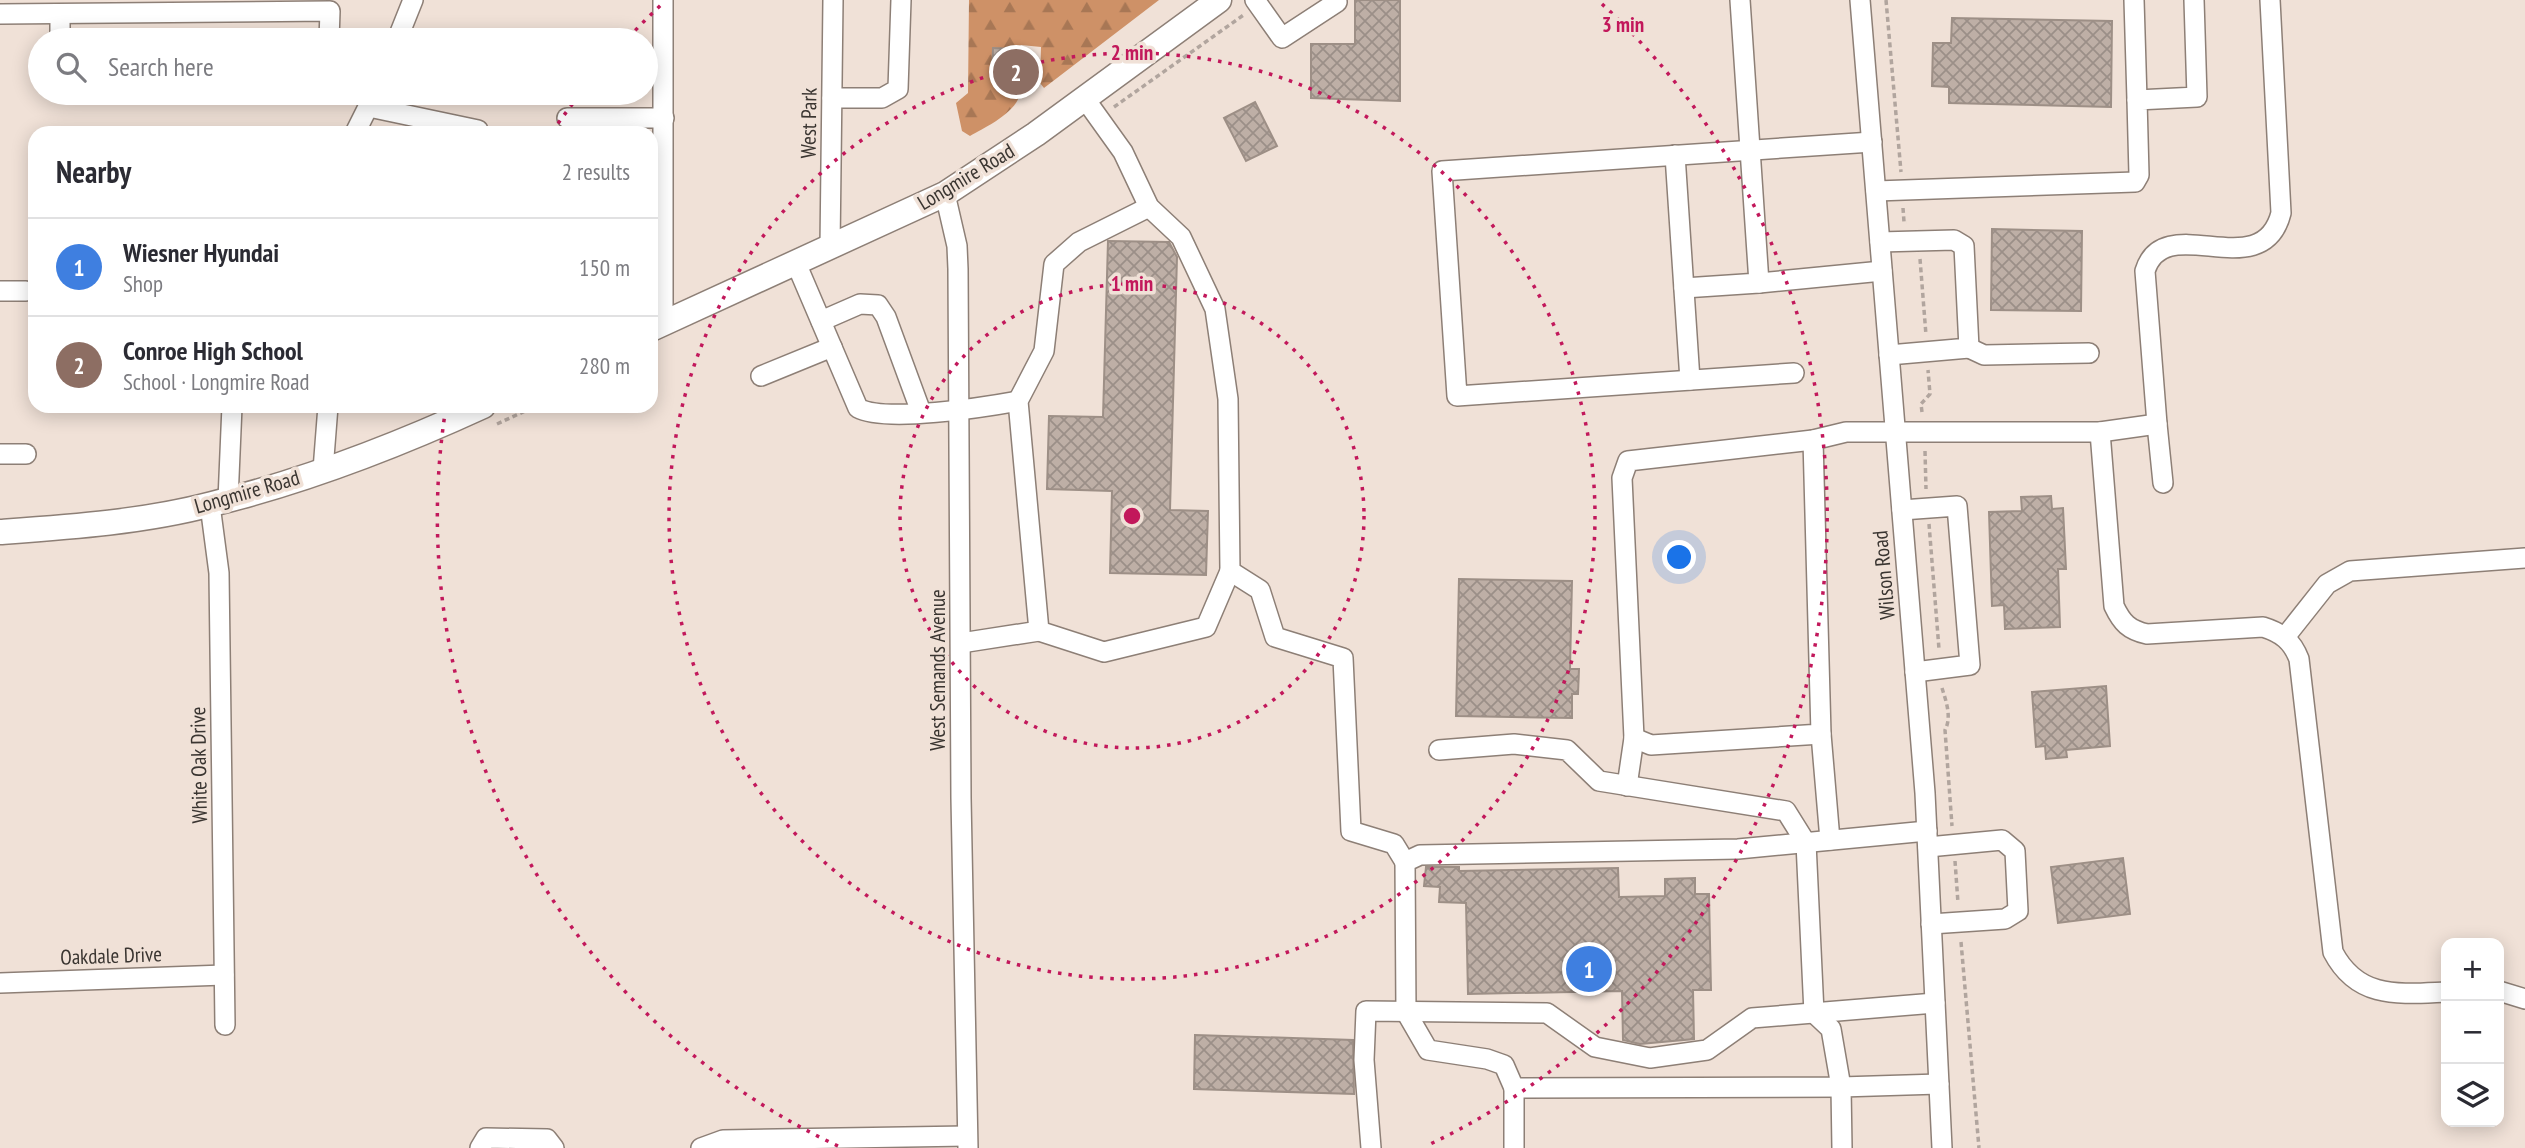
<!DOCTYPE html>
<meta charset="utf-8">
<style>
body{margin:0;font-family:"PT Sans Narrow",sans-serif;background:#f2f2f3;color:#2b2b33}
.controls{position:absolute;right:21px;bottom:21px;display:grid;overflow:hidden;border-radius:14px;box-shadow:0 4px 18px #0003}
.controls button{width:63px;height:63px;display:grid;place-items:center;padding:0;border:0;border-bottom:2px solid #e1e1e2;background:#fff;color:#2b2b33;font:35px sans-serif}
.you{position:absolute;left:1680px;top:558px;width:24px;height:24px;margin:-18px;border:5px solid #fff;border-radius:50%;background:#1a73e8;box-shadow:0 0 0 10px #1a73e833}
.badge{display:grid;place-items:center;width:46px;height:46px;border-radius:50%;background:#1e7da9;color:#fff;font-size:23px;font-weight:700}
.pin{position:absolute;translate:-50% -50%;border:4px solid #fff;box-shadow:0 2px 7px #0006}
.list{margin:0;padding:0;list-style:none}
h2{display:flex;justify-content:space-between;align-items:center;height:91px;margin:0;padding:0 28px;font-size:30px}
h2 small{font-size:23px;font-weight:400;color:#7c7c81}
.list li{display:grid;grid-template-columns:46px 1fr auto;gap:21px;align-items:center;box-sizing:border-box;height:98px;padding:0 28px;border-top:2px solid #e1e1e2}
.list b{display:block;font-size:26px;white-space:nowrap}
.list p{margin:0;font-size:23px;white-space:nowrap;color:#7c7c81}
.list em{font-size:23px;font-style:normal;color:#7c7c81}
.icon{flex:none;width:38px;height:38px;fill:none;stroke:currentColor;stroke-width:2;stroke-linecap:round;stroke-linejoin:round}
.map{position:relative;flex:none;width:2525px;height:1148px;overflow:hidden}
.search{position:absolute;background:#fff;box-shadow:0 4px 18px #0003;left:28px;top:28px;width:630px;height:77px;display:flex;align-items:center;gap:18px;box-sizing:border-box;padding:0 24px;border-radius:38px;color:#7c7c81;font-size:26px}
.panel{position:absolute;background:#fff;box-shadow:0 4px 18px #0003;left:28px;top:126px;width:630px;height:287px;border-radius:21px}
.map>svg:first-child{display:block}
</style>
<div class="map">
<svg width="2525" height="1148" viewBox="0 0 2525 1148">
<defs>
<pattern id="forest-firs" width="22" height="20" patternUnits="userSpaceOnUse" patternTransform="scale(1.75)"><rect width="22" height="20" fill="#ce9167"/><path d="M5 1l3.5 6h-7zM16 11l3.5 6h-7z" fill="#a87755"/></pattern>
<pattern id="building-cross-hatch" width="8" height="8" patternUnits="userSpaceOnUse" patternTransform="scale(1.75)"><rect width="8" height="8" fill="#beafa6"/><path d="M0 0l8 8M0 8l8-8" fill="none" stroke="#9b8f88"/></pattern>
</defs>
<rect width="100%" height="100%" fill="#f0e1d7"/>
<path fill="url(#forest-firs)" d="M 969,0 L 1159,0 L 1044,88 L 1040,83 L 1041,47 L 1021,45 L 1018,49 L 993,49 L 993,78 L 1017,79 C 1033,105 988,126 970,136 L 962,131 L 956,103 L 968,93 Z"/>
<g fill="url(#building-cross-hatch)" stroke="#9d8f86" stroke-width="2">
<path d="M 1355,0 L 1400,0 L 1400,101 L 1311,98 L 1311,44 L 1355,44 Z"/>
<path d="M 1952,18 L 2112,21 L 2111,107 L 1949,103 L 1949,87 L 1932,86 L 1933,43 L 1951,43 Z"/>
<path d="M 993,48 L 1018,49 L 1017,79 L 992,79 Z"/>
<path d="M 1255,102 L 1277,146 L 1246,161 L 1224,118 Z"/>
<path d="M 1992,229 L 2082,231 L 2081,311 L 1991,310 Z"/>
<path d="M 1108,241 L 1169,242 L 1177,257 L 1170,510 L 1208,511 L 1206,575 L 1110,573 L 1112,491 L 1047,489 L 1049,416 L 1103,417 Z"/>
<path d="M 2051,496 L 2052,509 L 2063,508 L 2066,569 L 2058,569 L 2060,627 L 2005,629 L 2004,605 L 1992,606 L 1989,512 L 2022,511 L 2021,497 Z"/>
<path d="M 1459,579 L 1572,581 L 1570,669 L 1579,669 L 1578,694 L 1572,694 L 1572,718 L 1456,716 Z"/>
<path d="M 2106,686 L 2110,746 L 2066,750 L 2067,757 L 2046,759 L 2045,746 L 2036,747 L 2032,692 Z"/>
<path d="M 2123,858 L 2130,914 L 2058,923 L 2051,867 Z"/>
<path d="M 1426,867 L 1459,867 L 1459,871 L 1618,868 L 1619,897 L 1665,896 L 1665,879 L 1695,878 L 1695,894 L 1709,894 L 1711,990 L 1693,990 L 1694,1039 L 1640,1044 L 1623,1040 L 1622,991 L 1468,994 L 1466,903 L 1439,902 L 1440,887 L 1424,886 Z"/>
<path d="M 1195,1035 L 1353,1040 L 1354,1094 L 1194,1089 Z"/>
</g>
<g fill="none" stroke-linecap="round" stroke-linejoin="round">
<defs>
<g id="minor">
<path d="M 663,0 L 663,324"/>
<path d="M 1255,0 L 1282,38 L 1337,2 L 1335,0"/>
<path d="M 1860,0 L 1925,793 L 1942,1148"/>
<path d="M 2134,0 L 2137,100"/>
<path d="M 0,14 L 330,11 L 329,40"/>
<path d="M 60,14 L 60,40"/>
<path d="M 397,40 L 413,0"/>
<path d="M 832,98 L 882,98 L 898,89 L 901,0"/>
<path d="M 1085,99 L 1123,152 L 1149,207 L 1181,237 L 1215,309 L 1228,399 L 1230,571 L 1260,590 L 1275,637 L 1343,658 L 1351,831 L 1394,844 L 1405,862"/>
<path d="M 369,107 L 478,130"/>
<path d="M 567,118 L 664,118"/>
<path d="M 355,133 L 375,93"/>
<path d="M 1675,155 L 1690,380"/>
<path d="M 1876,191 L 2135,182 L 2139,175 L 2137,100 L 2197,97 L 2194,0"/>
<path d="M 945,194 L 957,246 L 958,269 L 961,798 L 968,1148"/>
<path d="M 1149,207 L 1079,242 L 1054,264 L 1044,351 L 1018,401 L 1039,631 L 1104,652 L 1206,627 L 1230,571"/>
<path d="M 1880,242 L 1954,240 L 1964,246 L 1969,348 L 1889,355"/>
<path d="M 830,247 L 833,0"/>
<path d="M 796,263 L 858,408 C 885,423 985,407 1018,401"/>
<path d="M 1759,283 L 1882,271"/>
<path d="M 1684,288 L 1759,283 L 1740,0"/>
<path d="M 0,291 L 26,291"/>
<path d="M 821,321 L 860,304 L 878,305 L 886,317 L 921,412"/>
<path d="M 1969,348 L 1984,355 L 2089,353"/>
<path d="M 1794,373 L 1457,396 L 1442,171 L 1872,142"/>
<path d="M 761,376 L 832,347"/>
<path d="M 2157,424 L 2163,483"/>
<path d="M 2100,432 L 2114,606 C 2122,623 2129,630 2147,634 L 2263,627 C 2282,633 2292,641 2299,659 L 2333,952 C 2358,1000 2400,994 2446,992"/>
<path d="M 0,454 L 26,454"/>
<path d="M 323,470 L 328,406"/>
<path d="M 228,500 L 232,406"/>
<path d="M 210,505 L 219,573 L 225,1025"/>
<path d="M 1902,510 L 1957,506 L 1970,665 L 1915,672"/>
<path d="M 2285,637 L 2327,584 L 2350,571 L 2525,558"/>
<path d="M 961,643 L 1039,631"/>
<path d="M 1821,734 L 1830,840"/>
<path d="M 1634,738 L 1651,745 L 1821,734 L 1813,440"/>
<path d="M 1439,750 L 1514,744 L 1567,750 L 1599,781 L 1786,811 L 1806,843 L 1814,1013 L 1831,1029 L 1841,1087 L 1514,1088 L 1514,1148"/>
<path d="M 1627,786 L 1634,738 L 1622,478 L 1628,461 L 1813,440 L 1846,432 L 2100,432 L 2157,424 L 2145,271 C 2164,208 2262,288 2281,213 L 2270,0"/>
<path d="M 1928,847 L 2002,840 L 2015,851 L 2018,911 L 2005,919 L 1931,924"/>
<path d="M 0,983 L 224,975"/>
<path d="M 2499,991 L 2525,999"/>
<path d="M 1514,1088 L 1504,1065 L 1487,1059 L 1428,1050 L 1406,1012 L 1405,862 L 1420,855 L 1738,849 L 1927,831"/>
<path d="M 480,1148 L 486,1138 L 547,1139 L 554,1148"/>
<path d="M 701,1148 L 723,1140 L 967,1136"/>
<path d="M 1371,1148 L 1364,1060 L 1366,1011 L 1547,1013 L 1595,1047 L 1650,1058 L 1707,1050 L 1752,1018 L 1935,1003"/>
<path d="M 1842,1148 L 1841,1087 L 1939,1084"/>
</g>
<g id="major">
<path d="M 651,329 L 945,194 L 1036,134 L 1219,0"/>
<path d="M 0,532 C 70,527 144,522 212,504 C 305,481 396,446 483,406"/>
</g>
</defs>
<use href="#minor" stroke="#8d7f76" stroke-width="22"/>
<use href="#major" stroke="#8d7f76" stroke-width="27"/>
<g stroke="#b1a59e" stroke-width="3.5" stroke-dasharray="5 3.5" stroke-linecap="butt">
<path d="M 1886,0 L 1901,172"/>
<path d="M 1114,107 L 1245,14"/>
<path d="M 1903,208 L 1904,222 L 1907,222"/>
<path d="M 1920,259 L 1926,335"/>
<path d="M 1922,412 L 1921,404 L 1930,394 L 1928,370"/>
<path d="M 497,424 L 536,406"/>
<path d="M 1925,451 L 1926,489"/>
<path d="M 1929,524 L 1939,649"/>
<path d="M 1942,688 C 1946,701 1952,717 1945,730 L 1952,826"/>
<path d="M 1955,861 L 1958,903"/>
<path d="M 1961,942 L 1979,1148"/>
</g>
<use href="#minor" stroke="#fff" stroke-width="19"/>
<use href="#major" stroke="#fff" stroke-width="24"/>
</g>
<g fill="none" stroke="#c2185b" stroke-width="3.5" stroke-dasharray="3.5 7">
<circle cx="1132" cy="516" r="232"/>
<circle cx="1132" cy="516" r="463"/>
<path d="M838 1146A695 695 0 0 1 446 407M552 132A695 695 0 0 1 581 93M628 38A695 695 0 0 1 662 4M1602 4A695 695 0 0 1 1426 1146"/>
</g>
<g text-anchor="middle" stroke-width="7" stroke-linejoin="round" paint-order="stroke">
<g font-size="21" fill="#3a3531" stroke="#f0e1d7">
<text transform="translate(809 123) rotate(-89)" y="7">West Park</text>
<text transform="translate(966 177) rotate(-31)" y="7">Longmire Road</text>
<text transform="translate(247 492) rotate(-16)" y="7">Longmire Road</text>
<text transform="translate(1884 575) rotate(-95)" y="7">Wilson Road</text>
<text transform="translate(938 670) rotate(-90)" y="7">West Semands Avenue</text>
<text transform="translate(199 765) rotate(-91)" y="7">White Oak Drive</text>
<text transform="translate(111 956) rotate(-2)" y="7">Oakdale Drive</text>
</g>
</g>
<circle cx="1132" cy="516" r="10" fill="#c2185b" stroke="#f0e1d7" stroke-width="3.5"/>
<g font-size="21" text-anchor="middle" font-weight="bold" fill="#c2185b" stroke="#f0e1d7" stroke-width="7" stroke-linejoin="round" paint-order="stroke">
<text x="1623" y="32">3 min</text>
<text x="1132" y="60">2 min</text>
<text x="1132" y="291">1 min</text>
</g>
</svg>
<div class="controls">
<button>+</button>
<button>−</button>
<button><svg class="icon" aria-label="layers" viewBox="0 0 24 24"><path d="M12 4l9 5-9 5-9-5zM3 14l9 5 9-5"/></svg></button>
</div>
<div class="you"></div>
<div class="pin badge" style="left:1589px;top:969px;background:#3f7fe0">1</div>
<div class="pin badge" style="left:1016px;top:72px;background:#8d6e63">2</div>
<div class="search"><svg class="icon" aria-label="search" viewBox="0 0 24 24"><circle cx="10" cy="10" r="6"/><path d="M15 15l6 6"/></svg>Search here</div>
<section class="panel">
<h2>Nearby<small>2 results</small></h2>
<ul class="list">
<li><span class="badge" style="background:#3f7fe0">1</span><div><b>Wiesner Hyundai</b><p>Shop</p></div><em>150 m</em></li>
<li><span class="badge" style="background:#8d6e63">2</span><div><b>Conroe High School</b><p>School · Longmire Road</p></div><em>280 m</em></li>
</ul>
</section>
</div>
